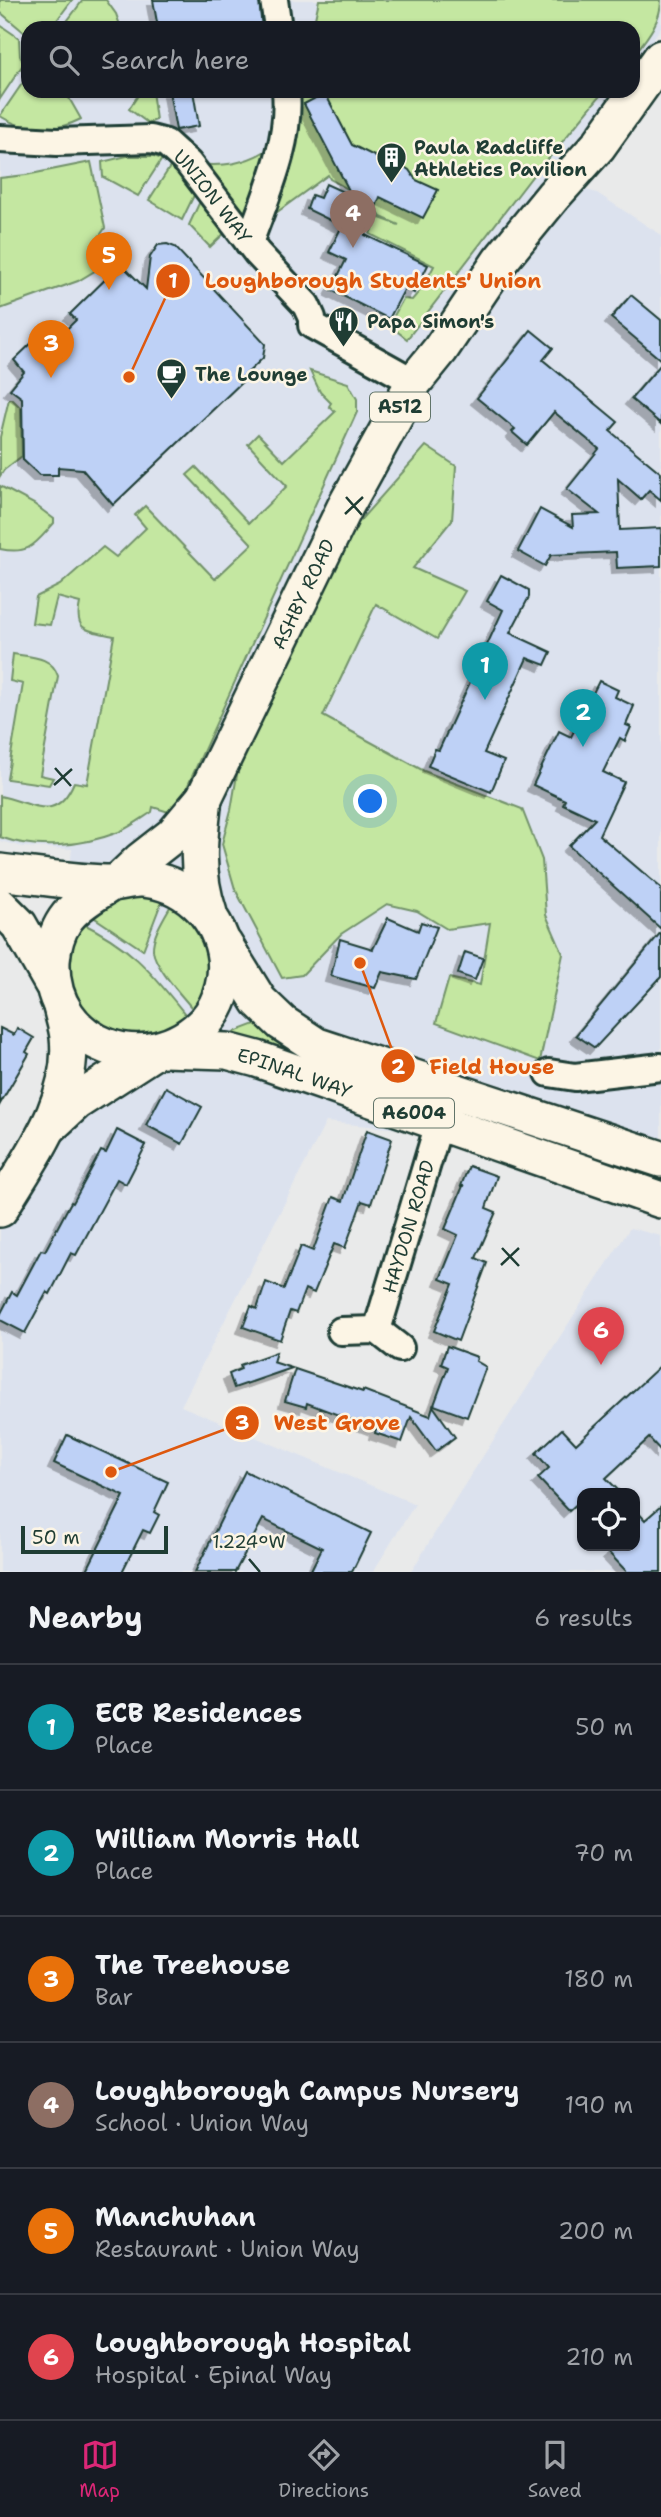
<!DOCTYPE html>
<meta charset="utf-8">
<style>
body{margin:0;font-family:"Shantell Sans",sans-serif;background:#242831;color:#f1f3f6}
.controls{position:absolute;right:21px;bottom:21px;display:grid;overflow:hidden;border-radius:14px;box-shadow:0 2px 5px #0004}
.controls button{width:63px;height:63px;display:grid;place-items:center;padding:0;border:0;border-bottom:2px solid #363941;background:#171b24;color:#f1f3f6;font:35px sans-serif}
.scale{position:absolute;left:21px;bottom:18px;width:147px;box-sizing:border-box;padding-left:7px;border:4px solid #1f3d34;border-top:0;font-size:19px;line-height:24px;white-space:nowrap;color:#1f3d34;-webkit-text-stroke:5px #fcf5e5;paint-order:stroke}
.you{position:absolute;left:371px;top:802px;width:24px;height:24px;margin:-18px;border:5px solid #fff;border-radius:50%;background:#1a73e8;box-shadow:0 0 0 10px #1a73e833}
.badge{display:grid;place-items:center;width:46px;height:46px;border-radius:50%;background:#db2777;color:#fff;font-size:23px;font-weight:700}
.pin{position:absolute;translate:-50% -58px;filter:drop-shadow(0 2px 4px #0008)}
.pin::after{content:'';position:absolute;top:37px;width:24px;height:21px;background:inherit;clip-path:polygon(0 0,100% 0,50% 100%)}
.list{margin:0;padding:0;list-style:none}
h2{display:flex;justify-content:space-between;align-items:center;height:91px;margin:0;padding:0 28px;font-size:30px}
h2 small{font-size:23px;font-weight:400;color:#9ea1a6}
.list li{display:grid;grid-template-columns:46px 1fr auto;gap:21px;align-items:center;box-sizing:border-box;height:126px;padding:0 28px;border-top:2px solid #363941}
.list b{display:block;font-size:26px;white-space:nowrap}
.list p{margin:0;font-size:23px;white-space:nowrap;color:#9ea1a6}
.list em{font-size:23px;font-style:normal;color:#9ea1a6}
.icon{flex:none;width:38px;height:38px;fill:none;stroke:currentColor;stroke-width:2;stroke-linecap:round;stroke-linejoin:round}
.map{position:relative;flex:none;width:661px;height:1572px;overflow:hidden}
.search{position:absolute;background:#171b24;box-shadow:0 2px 5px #0004;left:21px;right:21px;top:21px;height:77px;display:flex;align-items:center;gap:18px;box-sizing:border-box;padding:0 24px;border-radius:21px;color:#9ea1a6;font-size:26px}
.sheet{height:847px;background:#171b24}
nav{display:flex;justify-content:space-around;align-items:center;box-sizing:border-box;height:98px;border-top:2px solid #363941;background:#171b24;font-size:19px;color:#9ea1a6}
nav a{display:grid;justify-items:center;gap:4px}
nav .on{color:#db2777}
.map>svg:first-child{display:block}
</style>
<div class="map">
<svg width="661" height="1572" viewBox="0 0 661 1572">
<defs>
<filter id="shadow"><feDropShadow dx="-6" dy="6" stdDeviation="0" flood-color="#0004"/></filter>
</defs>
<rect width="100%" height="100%" fill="#e9eaea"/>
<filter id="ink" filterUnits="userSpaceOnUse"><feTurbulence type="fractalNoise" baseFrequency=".0143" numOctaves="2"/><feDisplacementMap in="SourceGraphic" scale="14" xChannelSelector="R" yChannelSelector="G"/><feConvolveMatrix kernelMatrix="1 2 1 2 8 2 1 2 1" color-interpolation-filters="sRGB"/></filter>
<g filter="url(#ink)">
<g fill="#dce2ee" fill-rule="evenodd">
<path d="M 0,0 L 661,0 L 661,27 L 633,69 L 633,28 L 28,28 L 28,91 L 616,91 L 545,178 L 597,193 L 661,235 L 661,1145 L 643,1152 L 326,1122 L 181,1406 L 415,1504 L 373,1572 L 0,1572 L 0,1180 L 44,1105 L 72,849 L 23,847 L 0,841 Z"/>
<path d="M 630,1228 L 661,1236 L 661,1572 L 411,1572 L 458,1495 ZM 582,1493 L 635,1493 L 635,1546 L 582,1546 Z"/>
</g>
<g fill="#c4e7a1" stroke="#72926a" stroke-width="2">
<path d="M 0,0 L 72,0 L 51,28 L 45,25 L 28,28 L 25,33 L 0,12 Z"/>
<path d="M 83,0 L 106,0 L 116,14 L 121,28 L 62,28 Z"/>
<path d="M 319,0 L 661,0 C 661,22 646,39 633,56 L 633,28 L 313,28 Z"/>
<path d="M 0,25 L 19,38 L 20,56 L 24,63 L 0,99 Z"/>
<path d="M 28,75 L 28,91 L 65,91 L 81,119 C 54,133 25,132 0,116 Z"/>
<path d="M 141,91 L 152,91 L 156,120 L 148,123 L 129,109 Z"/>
<path d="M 300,91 L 604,91 L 540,169 L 537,170 L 407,339 L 389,325 L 403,299 L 412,300 L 423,287 L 434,266 L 370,234 L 377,217 L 399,225 L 381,217 L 371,202 L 330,179 L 328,175 L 273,215 L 298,114 L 301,113 Z"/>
<path d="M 269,149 L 247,215 L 241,216 L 195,164 C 224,167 245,164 269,149 Z"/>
<path d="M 127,156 L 154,156 L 162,159 L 138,196 L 103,177 L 102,162 Z"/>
<path d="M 91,162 L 105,228 L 97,240 L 98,269 L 78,281 L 0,309 L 0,178 L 26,175 Z"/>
<path d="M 170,167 L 177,171 L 197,189 L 182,220 L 149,200 Z"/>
<path d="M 202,197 L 229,229 L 210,247 L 189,225 Z"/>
<path d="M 310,371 L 348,383 L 357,399 L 357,412 L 175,814 L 153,807 L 152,812 C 141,819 130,827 119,832 C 82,846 38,851 0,837 L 0,796 C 34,803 56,824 74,782 L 87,784 L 114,636 C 91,630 73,634 80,603 L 57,597 L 50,625 L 32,623 L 36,597 L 60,585 L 103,547 L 116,557 L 146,528 L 135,515 L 145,506 L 215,579 L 252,544 L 187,475 L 196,467 L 249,523 L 287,486 L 248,444 L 258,434 L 284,461 L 335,412 L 329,406 L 331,403 L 320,392 Z"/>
<path d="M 9,399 L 12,399 L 21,408 L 22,456 L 4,470 L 0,476 L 0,437 Z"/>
<path d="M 426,446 L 456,466 L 452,520 L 413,568 L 465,591 L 437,639 L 376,604 L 323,716 L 424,771 L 522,809 L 542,860 L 546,915 L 563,954 L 540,1061 L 436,1023 L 449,978 L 480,985 L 490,923 L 447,929 L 417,911 L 387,904 L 341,934 L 302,975 L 282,978 L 235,889 L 222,844 L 231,810 L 245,728 L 340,543 Z"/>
<path d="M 0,486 L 34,504 L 54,519 L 54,523 C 35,544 30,555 0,549 Z"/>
<path d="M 13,654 C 31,657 52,656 58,676 L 40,775 L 53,778 L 49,785 L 7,779 L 23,684 L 10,681 Z"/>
<path d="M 121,892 L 164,895 L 143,950 L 86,912 Z"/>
<path d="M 174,900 L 211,946 L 210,983 L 196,1013 C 185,999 154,967 153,950 C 152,934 167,913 174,900 Z"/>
<path d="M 78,921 C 134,948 151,972 189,1019 L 154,1037 L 107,1035 L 72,1006 L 68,941 Z"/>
<path d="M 266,1020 L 379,1079 L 221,1037 Z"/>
</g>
<g fill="#bed1f6" stroke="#1f3d34" stroke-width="2" filter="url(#shadow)">
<path d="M 153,0 L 259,0 L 262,28 L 158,28 Z"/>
<path d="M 169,91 L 193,91 L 199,126 L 176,130 Z"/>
<path d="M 325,93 L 352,145 L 378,158 L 393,160 L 409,170 L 416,180 L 438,190 L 423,218 L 380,197 L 365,235 L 428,265 L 414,293 L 405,288 L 389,319 L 331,290 L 346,260 L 329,252 L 342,226 L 307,209 L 312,195 L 320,198 L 326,184 L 352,196 L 304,104 Z"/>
<path d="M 167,244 L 175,247 L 265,344 L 263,358 L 241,379 L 243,381 L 113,505 L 82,469 L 58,467 L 58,475 L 39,475 L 23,460 L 22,398 L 10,389 L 24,372 L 14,360 L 38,337 L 48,347 L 76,320 L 70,314 L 121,264 L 146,289 L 150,257 L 158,245 Z"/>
<path d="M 631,295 L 661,320 L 661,360 L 611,318 Z"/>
<path d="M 531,330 L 553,348 L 543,360 L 618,422 L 610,431 L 661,473 L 661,500 L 649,490 L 641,499 L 618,479 L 620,530 L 661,528 L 661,566 L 617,568 L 616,552 L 551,555 L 545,566 L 518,551 L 540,509 L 573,527 L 572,515 L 599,514 L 567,489 L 599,449 L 554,412 L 527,445 L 512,432 L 515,429 L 477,398 Z"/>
<path d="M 661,364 L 661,424 L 631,399 Z"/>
<path d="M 501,575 L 529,590 L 529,597 L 510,633 L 551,652 L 545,665 L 527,658 L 484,753 L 504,761 L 491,792 L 428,766 L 435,749 L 439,750 L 503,610 L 487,601 Z"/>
<path d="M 599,681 L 618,690 L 615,697 L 634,706 L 626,725 L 631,727 L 625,741 L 620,738 L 603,772 L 624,782 L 599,835 L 661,888 L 661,929 L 569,846 L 595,819 L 563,804 L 565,800 L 533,785 L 559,731 L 571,737 Z"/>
<path d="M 388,918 L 418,931 L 421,922 L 437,927 L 416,979 L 382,972 L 375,988 L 331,976 L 340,939 L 373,949 Z"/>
<path d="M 661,932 L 661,977 L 595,1048 L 576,1035 Z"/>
<path d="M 465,952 L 483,958 L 475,980 L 458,974 Z"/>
<path d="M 0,1028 L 14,1035 L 17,1028 L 34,1038 L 26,1052 L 29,1054 L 0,1104 Z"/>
<path d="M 166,1087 L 202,1107 L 182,1144 L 146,1125 Z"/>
<path d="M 117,1130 L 146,1145 L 126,1184 L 117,1179 L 76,1255 L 71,1253 L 50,1294 L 47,1292 L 25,1333 L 0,1320 L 0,1315 L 12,1292 L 17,1295 L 41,1250 L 45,1251 L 71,1202 L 73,1203 L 101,1151 L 106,1153 Z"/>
<path d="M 367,1130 L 392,1139 L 371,1204 L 362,1201 L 345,1248 L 334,1244 L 314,1293 L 305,1289 L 296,1313 L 290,1311 L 280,1340 L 243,1327 L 251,1306 L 257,1309 L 266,1282 L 284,1289 L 301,1246 L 313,1251 L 333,1197 L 343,1201 Z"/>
<path d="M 469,1166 L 497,1176 L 486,1208 L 496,1212 L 476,1258 L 487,1263 L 458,1341 L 434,1331 L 453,1284 L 440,1279 L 458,1235 L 445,1229 L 463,1186 L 461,1186 Z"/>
<path d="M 447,1346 L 477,1357 L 476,1361 L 486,1367 L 467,1417 L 434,1405 L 448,1367 L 441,1364 Z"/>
<path d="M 276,1352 L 273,1362 L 292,1368 L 234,1388 L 229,1374 L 241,1369 L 240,1365 Z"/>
<path d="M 661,1365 L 661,1451 L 649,1438 L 606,1478 L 621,1493 L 582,1493 L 582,1499 L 569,1511 L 538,1478 L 549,1468 L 536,1453 L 562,1429 L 576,1444 Z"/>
<path d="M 295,1369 L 363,1392 L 363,1390 L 430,1416 L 433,1406 L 455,1437 L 436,1451 L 411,1417 L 402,1442 L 375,1433 L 376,1429 L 307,1403 L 306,1407 L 285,1401 Z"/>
<path d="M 67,1435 L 168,1482 L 154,1512 L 159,1515 L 150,1533 L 143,1530 L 122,1572 L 86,1572 L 124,1496 L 54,1463 Z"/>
<path d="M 245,1471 L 371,1533 L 352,1572 L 310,1572 L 322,1548 L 263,1519 L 235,1572 L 195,1572 Z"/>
<path d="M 661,1506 L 661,1572 L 627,1572 L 609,1553 L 617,1546 L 635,1546 L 635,1509 L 645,1520 Z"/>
</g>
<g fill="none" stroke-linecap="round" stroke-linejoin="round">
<defs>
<g id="minor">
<path d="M 274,0 L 278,28"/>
<path id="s1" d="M 0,139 L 57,142 L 151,139 L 166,143 L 188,163 L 257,253 L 306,305 L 312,318 L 312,325 L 414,382"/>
<path d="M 249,243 C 266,195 291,143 286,91"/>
<path d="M 549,1073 L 575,1077 L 661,1067"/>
<path id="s2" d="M 377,1330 L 435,1137 L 444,1124 L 448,1109"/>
<path d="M 341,1331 L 377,1330 L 400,1348"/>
</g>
<g id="major">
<path d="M 204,798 C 199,840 195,873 209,913"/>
<path d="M 0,872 C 35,876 71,882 106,883 C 118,884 130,878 143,879 C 183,882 216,912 224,951 C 229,974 222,1003 206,1021 C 149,1082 49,1047 52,961 C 53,947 57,932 65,920 C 75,905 95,894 110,884"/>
<path id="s3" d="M 119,881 L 141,860 L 173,835 L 204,798 L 345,507 L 414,382 L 440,350 L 500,261 L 553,196 L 598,146 L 661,58"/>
<path d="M 0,906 L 19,925 L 52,983"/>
<path d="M 224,944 L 259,1001 L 282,1023 L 317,1046 L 661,1159"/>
<path id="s4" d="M 163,1049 L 227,1051 L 257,1059 L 661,1200"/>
<path d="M 50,1126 L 76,1102 L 155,1051"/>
<path d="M 0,1209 C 30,1158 75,1101 68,1037 C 67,1027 63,1016 61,1006"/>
</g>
</defs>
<use href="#minor" stroke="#1f3d34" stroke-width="32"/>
<use href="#major" stroke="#1f3d34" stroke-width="40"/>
<use href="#minor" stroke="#fcf5e5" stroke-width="26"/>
<use href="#major" stroke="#fcf5e5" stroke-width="35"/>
</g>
</g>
<path fill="none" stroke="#1f3d34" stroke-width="2.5" d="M 346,497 L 362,515M 345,514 L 363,497M 55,768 L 71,786M 54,785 L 72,769M 502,1248 L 519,1266M 501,1265 L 519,1248M 249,1559 L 260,1572"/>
<defs>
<symbol id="building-pin" viewBox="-11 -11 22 30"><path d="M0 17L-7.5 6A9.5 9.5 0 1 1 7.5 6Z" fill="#1f3d34" stroke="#fcf5e5"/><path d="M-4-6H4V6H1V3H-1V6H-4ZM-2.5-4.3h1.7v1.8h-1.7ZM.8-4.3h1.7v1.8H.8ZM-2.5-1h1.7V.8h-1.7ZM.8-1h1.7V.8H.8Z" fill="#fff"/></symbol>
<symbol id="restaurant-pin" viewBox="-11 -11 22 30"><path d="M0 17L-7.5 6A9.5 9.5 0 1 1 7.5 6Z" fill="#1f3d34" stroke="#fcf5e5"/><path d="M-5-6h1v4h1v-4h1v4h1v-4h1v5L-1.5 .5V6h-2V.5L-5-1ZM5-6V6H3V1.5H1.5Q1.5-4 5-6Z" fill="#fff"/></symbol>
<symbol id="cafe-pin" viewBox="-11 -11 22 30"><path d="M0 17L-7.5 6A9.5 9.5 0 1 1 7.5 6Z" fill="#1f3d34" stroke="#fcf5e5"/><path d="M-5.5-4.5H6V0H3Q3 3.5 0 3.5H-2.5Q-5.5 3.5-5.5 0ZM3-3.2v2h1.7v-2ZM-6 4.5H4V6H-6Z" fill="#fff"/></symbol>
</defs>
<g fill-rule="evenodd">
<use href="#building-pin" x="374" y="140" width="35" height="47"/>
<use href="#restaurant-pin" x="326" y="304" width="35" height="47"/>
<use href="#cafe-pin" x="154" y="356" width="35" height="47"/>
</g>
<g text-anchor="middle" stroke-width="5" stroke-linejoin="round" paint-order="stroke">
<g fill="#fcf5e5" stroke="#617469" stroke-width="2">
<rect x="370" y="392.5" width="60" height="29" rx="5"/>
<rect x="374" y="1098.5" width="80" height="29" rx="5"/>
</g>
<g font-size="18" font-weight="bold" fill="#1f3d34">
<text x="400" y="413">A512</text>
<text x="414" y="1119">A6004</text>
</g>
<g font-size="19" font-weight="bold" fill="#1f3d34" stroke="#fcf5e5" text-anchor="start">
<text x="414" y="154">Paula Radcliffe<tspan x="414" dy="22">Athletics Pavilion</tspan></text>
<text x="367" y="328">Papa Simon's</text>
<text x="195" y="381">The Lounge</text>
</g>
<g font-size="19" fill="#1f3d34" stroke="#fcf5e5">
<text dy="7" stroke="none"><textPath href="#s1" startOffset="238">UNION WAY</textPath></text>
<text dy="7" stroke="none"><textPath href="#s3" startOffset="346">ASHBY ROAD</textPath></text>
<text dy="7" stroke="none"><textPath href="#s4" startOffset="135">EPINAL WAY</textPath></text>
<text dy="7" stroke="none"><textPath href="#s2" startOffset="108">HAYDON ROAD</textPath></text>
</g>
</g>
<g font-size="18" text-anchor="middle" fill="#1f3d34" stroke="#fcf5e5" stroke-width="5" stroke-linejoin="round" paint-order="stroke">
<text x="249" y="1548">1.224°W</text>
</g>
<path fill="none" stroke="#de580e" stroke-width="2.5" d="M129 377L173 281M360 963L398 1066M111 1472L242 1423"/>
<g fill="#de580e" stroke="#fcf5e5" stroke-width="2.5">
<circle cx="129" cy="377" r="7"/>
<circle cx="360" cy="963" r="7"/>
<circle cx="111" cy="1472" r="7"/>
<circle cx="173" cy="281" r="18"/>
<circle cx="398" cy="1066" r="18"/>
<circle cx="242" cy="1423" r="18"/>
</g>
<g font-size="21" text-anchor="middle" font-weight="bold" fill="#fff">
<text x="173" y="288">1</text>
<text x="398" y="1074">2</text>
<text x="242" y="1430">3</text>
</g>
<g font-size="21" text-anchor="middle" font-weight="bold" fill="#de580e" stroke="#fcf5e5" stroke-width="5" stroke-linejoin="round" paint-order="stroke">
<text x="373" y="288">Loughborough Students' Union</text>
<text x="492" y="1074">Field House</text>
<text x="337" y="1430">West Grove</text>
</g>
</svg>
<div class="controls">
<button><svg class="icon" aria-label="locate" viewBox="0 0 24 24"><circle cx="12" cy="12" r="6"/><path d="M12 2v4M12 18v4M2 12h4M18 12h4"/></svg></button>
</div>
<div class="scale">50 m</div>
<div class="you"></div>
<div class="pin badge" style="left:485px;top:700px;background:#0f9aa8">1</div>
<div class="pin badge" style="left:583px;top:747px;background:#0f9aa8">2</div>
<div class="pin badge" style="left:51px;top:378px;background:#e8710a">3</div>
<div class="pin badge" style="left:353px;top:248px;background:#8d6e63">4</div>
<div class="pin badge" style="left:109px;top:290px;background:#e8710a">5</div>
<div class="pin badge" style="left:601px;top:1365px;background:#e0444e">6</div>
<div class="search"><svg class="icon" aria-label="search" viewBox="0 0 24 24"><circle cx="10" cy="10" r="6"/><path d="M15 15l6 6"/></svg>Search here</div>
</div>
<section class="sheet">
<h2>Nearby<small>6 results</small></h2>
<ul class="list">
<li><span class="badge" style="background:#0f9aa8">1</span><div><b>ECB Residences</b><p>Place</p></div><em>50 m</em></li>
<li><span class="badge" style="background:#0f9aa8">2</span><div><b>William Morris Hall</b><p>Place</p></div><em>70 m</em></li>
<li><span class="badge" style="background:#e8710a">3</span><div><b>The Treehouse</b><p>Bar</p></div><em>180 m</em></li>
<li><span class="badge" style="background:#8d6e63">4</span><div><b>Loughborough Campus Nursery</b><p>School · Union Way</p></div><em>190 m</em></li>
<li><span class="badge" style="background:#e8710a">5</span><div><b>Manchuhan</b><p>Restaurant · Union Way</p></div><em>200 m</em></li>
<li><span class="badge" style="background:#e0444e">6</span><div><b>Loughborough Hospital</b><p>Hospital · Epinal Way</p></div><em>210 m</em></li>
</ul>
</section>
<nav>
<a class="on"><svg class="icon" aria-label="map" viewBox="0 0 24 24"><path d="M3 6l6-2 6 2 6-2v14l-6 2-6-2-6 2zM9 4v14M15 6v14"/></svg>Map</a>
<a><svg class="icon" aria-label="directions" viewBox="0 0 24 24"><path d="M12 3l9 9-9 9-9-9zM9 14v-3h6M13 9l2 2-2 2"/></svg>Directions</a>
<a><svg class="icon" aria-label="saved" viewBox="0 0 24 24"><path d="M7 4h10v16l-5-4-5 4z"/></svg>Saved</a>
</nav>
